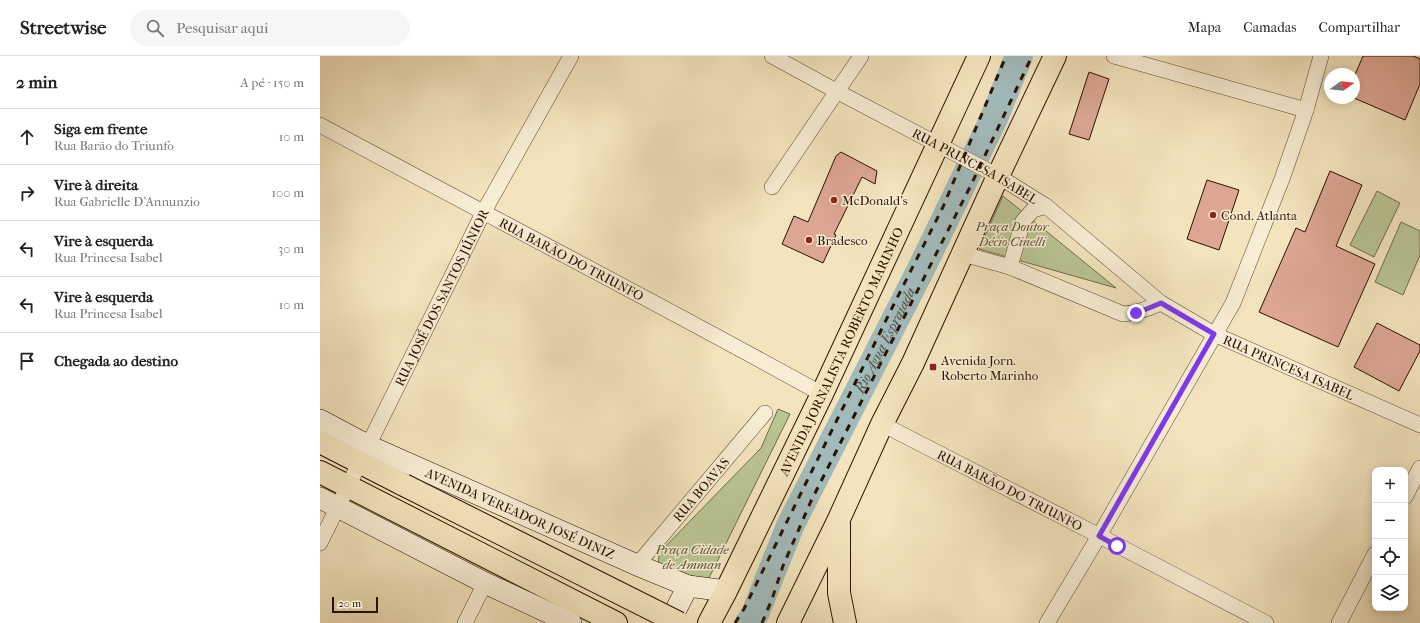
<!DOCTYPE html>
<html lang="pt">
<meta charset="utf-8">
<style>
body{margin:0;font-family:"IM FELL French Canon",serif;background:#f6f6f6;color:#222}
.controls{position:absolute;right:12px;bottom:12px;display:grid;overflow:hidden;border-radius:8px;box-shadow:0 2px 10px #0003}
.controls button{width:36px;height:36px;display:grid;place-items:center;padding:0;border:0;border-bottom:1px solid #e0e0e0;background:#fff;color:#222;font:20px sans-serif}
.compass{position:absolute;left:1004px;top:12px;width:36px;height:36px;border-radius:50%;background:#fff;box-shadow:0 2px 10px #0003;rotate:76deg}
.scale{position:absolute;left:12px;bottom:10px;width:46px;box-sizing:border-box;padding-left:4px;border:2px solid #2b1100;border-top:0;font-size:11px;line-height:14px;white-space:nowrap;color:#2b1100;-webkit-text-stroke:3px #f7edd4;paint-order:stroke}
.stop{position:absolute;width:12px;height:12px;margin:-9px;border:3px solid #7c3aed;border-radius:50%;background:#fff}
.stop.end{background:#7c3aed;border-color:#fff;box-shadow:0 1px 4px #0008}
.list{margin:0;padding:0;list-style:none}
h2{display:flex;justify-content:space-between;align-items:center;height:52px;margin:0;padding:0 16px;font-size:17px}
h2 small{font-size:13px;font-weight:400;color:#767676}
.list li{display:grid;grid-template-columns:26px 1fr auto;gap:12px;align-items:center;box-sizing:border-box;height:56px;padding:0 16px;border-top:1px solid #e0e0e0}
.list b{display:block;font-size:15px;white-space:nowrap}
.list p{margin:0;font-size:13px;white-space:nowrap;color:#767676}
.list em{font-size:13px;font-style:normal;color:#767676}
.icon{flex:none;width:22px;height:22px;fill:none;stroke:currentColor;stroke-width:2;stroke-linecap:round;stroke-linejoin:round}
.map{position:relative;flex:none;width:1100px;height:567px;overflow:hidden}
header{display:flex;align-items:center;gap:24px;box-sizing:border-box;height:56px;padding:0 20px;background:#fff;border-bottom:1px solid #e0e0e0}
header strong{font-size:19px}
nav{display:flex;gap:22px;margin-inline-start:auto;font-size:14px}
.search{width:280px;height:36px;background:#f6f6f6;display:flex;align-items:center;gap:10px;box-sizing:border-box;padding:0 14px;border-radius:22px;color:#767676;font-size:15px}
main{display:flex}
aside{flex:1;background:#fff}
.map>svg:first-child{display:block}
</style>
<header>
<strong>Streetwise</strong>
<div class="search"><svg class="icon" aria-label="search" viewBox="0 0 24 24"><circle cx="10" cy="10" r="6"/><path d="M15 15l6 6"/></svg>Pesquisar aqui</div>
<nav><a>Mapa</a><a>Camadas</a><a>Compartilhar</a></nav>
</header>
<main>
<aside>
<h2>2 min<small>A pé · 150 m</small></h2>
<ul class="list">
<li><svg class="icon" aria-label="ahead" viewBox="0 0 24 24"><path d="M12 20V5M6 11l6-6 6 6"/></svg><div><b>Siga em frente</b><p>Rua Barão do Triunfo</p></div><em>10 m</em></li>
<li><svg class="icon" aria-label="right" viewBox="0 0 24 24"><path d="M7 20v-9h11M14 6l5 5-5 5"/></svg><div><b>Vire à direita</b><p>Rua Gabrielle D'Annunzio</p></div><em>100 m</em></li>
<li><svg class="icon" aria-label="left" viewBox="0 0 24 24"><path d="M17 20v-9H6M10 6l-5 5 5 5"/></svg><div><b>Vire à esquerda</b><p>Rua Princesa Isabel</p></div><em>30 m</em></li>
<li><svg class="icon" aria-label="left" viewBox="0 0 24 24"><path d="M17 20v-9H6M10 6l-5 5 5 5"/></svg><div><b>Vire à esquerda</b><p>Rua Princesa Isabel</p></div><em>10 m</em></li>
<li><svg class="icon" aria-label="arrive" viewBox="0 0 24 24"><path d="M6 21V4h12l-3 4 3 4H6"/></svg><div><b>Chegada ao destino</b></div></li>
</ul>
</aside>
<div class="map">
<svg width="1100" height="567" viewBox="0 0 1100 567">
<rect width="100%" height="100%" fill="#f3e4bd"/>
<filter id="stains"><feTurbulence type="fractalNoise" baseFrequency=".005" numOctaves="4"/><feColorMatrix values="0 0 0 0 .2 0 0 0 0 .09 0 0 0 0 .02 0 0 0 .5 -.17"/></filter>
<radialGradient id="worn" r=".72"><stop offset=".6" stop-color="#630" stop-opacity="0"/><stop offset="1" stop-color="#630" stop-opacity=".3"/></radialGradient>
<g fill="#b9c593" stroke="#726b4a">
<path d="M 1057,135 L 1080,147 L 1054,201 L 1030,189 Z"/>
<path d="M 683,140 L 796,232 L 659,193 Z"/>
<path d="M 1081,166 L 1100,175 L 1100,199 L 1083,239 L 1055,226 Z"/>
<path d="M 458,353 L 470,358 L 387,526 L 338,513 L 339,497 L 441,392 Z"/>
</g>
<g fill="none" stroke-linecap="round" stroke-linejoin="round">
<path stroke="#a1bbbc" stroke-width="28" id="s1" d="M 429,567 L 435,558 L 470,470 L 601,213 L 674,62 L 699,0"/>
</g>
<g fill="#dca693" stroke="#2b1100">
<path d="M 1043,0 L 1093,0 L 1100,3 L 1100,28 L 1085,64 L 1034,42 L 1034,21 Z"/>
<path d="M 769,16 L 789,23 L 769,84 L 749,78 Z"/>
<path d="M 521,96 L 557,115 L 555,128 L 542,121 L 514,178 L 516,179 L 503,207 L 462,188 L 474,160 L 488,166 L 516,100 Z"/>
<path d="M 1010,115 L 1042,129 L 1016,190 L 1055,208 L 1018,291 L 939,256 L 976,172 L 985,176 Z"/>
<path d="M 887,124 L 919,134 L 899,194 L 867,183 Z"/>
<path d="M 1057,267 L 1100,289 L 1100,295 L 1079,335 L 1034,311 Z"/>
</g>
<g fill="none" stroke-linecap="round" stroke-linejoin="round">
<defs>
<g id="street">
<path id="s2" d="M 452,0 L 518,36 L 678,120 L 726,150 L 841,247 L 894,278 L 1100,369"/>
<path d="M 794,0 L 986,54"/>
<path id="s3" d="M 0,69 C 167,159 336,246 502,338"/>
<path d="M 452,131 L 541,0"/>
<path d="M 643,198 L 690,211 L 803,258 C 817,257 828,253 841,247"/>
<path d="M 690,211 L 703,165 L 713,154 L 726,150"/>
<path id="s4" d="M 562,368 L 770,475 L 946,567"/>
<path d="M 1085,441 L 1100,412"/>
<path id="s5" d="M 0,487 L 163,157 L 251,0"/>
<path id="s6" d="M 317,509 L 445,357"/>
<path d="M 145,567 L 165,527"/>
<path d="M 727,567 L 779,480 L 913,247 L 962,123 L 986,54 L 1001,0"/>
<path d="M 1019,567 L 1055,498"/>
</g>
<g id="secondary">
<path id="s7" d="M 0,364 L 49,390 L 317,509 L 368,530 L 406,535"/>
<path d="M 0,442 L 165,527 L 251,567"/>
<path d="M 349,567 L 368,530"/>
</g>
<g id="primary">
<path d="M 0,386 L 84,429"/>
<path d="M 0,416 L 296,567"/>
<path d="M 519,469 L 519,537 L 525,567"/>
<path id="s8" d="M 389,567 L 406,535 L 502,338 L 659,0"/>
<path d="M 468,567 L 519,463 L 562,368 L 593,307 L 678,120 L 735,0"/>
</g>
</defs>
<use href="#street" stroke="#5d462f" stroke-width="16"/>
<use href="#secondary" stroke="#2b1100" stroke-width="22"/>
<use href="#primary" stroke="#2b1100" stroke-width="24"/>
<use href="#street" stroke="#f7edd4" stroke-width="15"/>
<use href="#secondary" stroke="#f7edd4" stroke-width="21"/>
<use href="#primary" stroke="#f3e4bd" stroke-width="22"/>
<g stroke="#2b1100" stroke-width="3" stroke-dasharray="7 7" stroke-linecap="butt">
<path d="M 415,567 L 424,553 L 573,250 L 623,151 L 686,0"/>
<path d="M 442,567 L 452,543 L 463,510 L 491,445 L 651,129 L 712,0"/>
</g>
<defs>
<path id="primary-bridge" d="M 84,429 L 359,567"/>
</defs>
<use href="#primary-bridge" stroke="#2b1100" stroke-width="24" stroke-linecap="butt"/>
<use href="#primary-bridge" stroke="#f3e4bd" stroke-width="22"/>
</g>
<g fill="none" stroke-linecap="round" stroke-linejoin="round">
<path stroke="#7c3aed" stroke-width="5" d="M 797,490 L 779,480 L 894,278 L 841,247 L 829,252 L 816,257"/>
</g>
<g fill="#8f2418" stroke="#f7edd4" stroke-width="1.5">
<circle cx="514" cy="144" r="4"/>
<circle cx="893" cy="159" r="4"/>
<circle cx="489" cy="184" r="4"/>
<rect x="609" y="307" width="8" height="8" rx="2"/>
</g>
<g text-anchor="middle" stroke-width="3" stroke-linejoin="round" paint-order="stroke">
<g font-size="13" fill="#2b1100" stroke="#f7edd4">
<text dy="5" stroke="none"><textPath href="#s2" startOffset="231">RUA PRINCESA ISABEL</textPath></text>
<text dy="5" stroke="none"><textPath href="#s3" startOffset="285">RUA BARÃO DO TRIUNFO</textPath></text>
<text dy="5" stroke="none"><textPath href="#s5" startOffset="274">RUA JOSÉ DOS SANTOS JÚNIOR</textPath></text>
<text dy="5" stroke="none"><textPath href="#s8" startOffset="302">AVENIDA JORNALISTA ROBERTO MARINHO</textPath></text>
<text dy="5" stroke="none"><textPath href="#s2" startOffset="606">RUA PRINCESA ISABEL</textPath></text>
<text dy="5" stroke="none"><textPath href="#s6" startOffset="99">RUA BOAVAS</textPath></text>
<text dy="5" stroke="none"><textPath href="#s4" startOffset="144">RUA BARÃO DO TRIUNFO</textPath></text>
<text dy="5" stroke="none"><textPath href="#s7" startOffset="221">AVENIDA VEREADOR JOSÉ DINIZ</textPath></text>
</g>
<g font-size="13" fill="#2b1100" stroke="#f7edd4" text-anchor="start">
<text x="522" y="149">McDonald's</text>
<text x="901" y="164">Cond. Atlanta</text>
<text x="497" y="189">Bradesco</text>
<text x="621" y="309">Avenida Jorn.<tspan x="621" dy="15">Roberto Marinho</tspan></text>
</g>
<g font-size="13" font-style="italic" fill="#5d5033" stroke="#f7edd4">
<text x="692" y="175">Praça Doutor<tspan x="692" dy="15">Décio Cinelli</tspan></text>
<text x="372" y="498">Praça Cidade<tspan x="372" dy="15">de Amman</tspan></text>
</g>
<g font-size="14" font-style="italic" fill="#544c42" stroke="#f7edd4">
<text dy="5" stroke="none"><textPath href="#s1" startOffset="314">Rio Água Espraiada</textPath></text>
</g>
</g>
<rect width="100%" height="100%" filter="url(#stains)"/>
<rect width="100%" height="100%" fill="url(#worn)"/>
</svg>
<div class="controls">
<button>+</button>
<button>−</button>
<button><svg class="icon" aria-label="locate" viewBox="0 0 24 24"><circle cx="12" cy="12" r="6"/><path d="M12 2v4M12 18v4M2 12h4M18 12h4"/></svg></button>
<button><svg class="icon" aria-label="layers" viewBox="0 0 24 24"><path d="M12 4l9 5-9 5-9-5zM3 14l9 5 9-5"/></svg></button>
</div>
<svg class="compass" viewBox="-18 -18 36 36"><path d="M0-13l5 13h-10z" fill="#e53935"/><path d="M0 13l5-13h-10z" fill="#767676"/></svg>
<div class="scale">20 m</div>
<div class="stop" style="left:797px;top:490px"></div>
<div class="stop end" style="left:816px;top:257px"></div>
</div>
</main>
